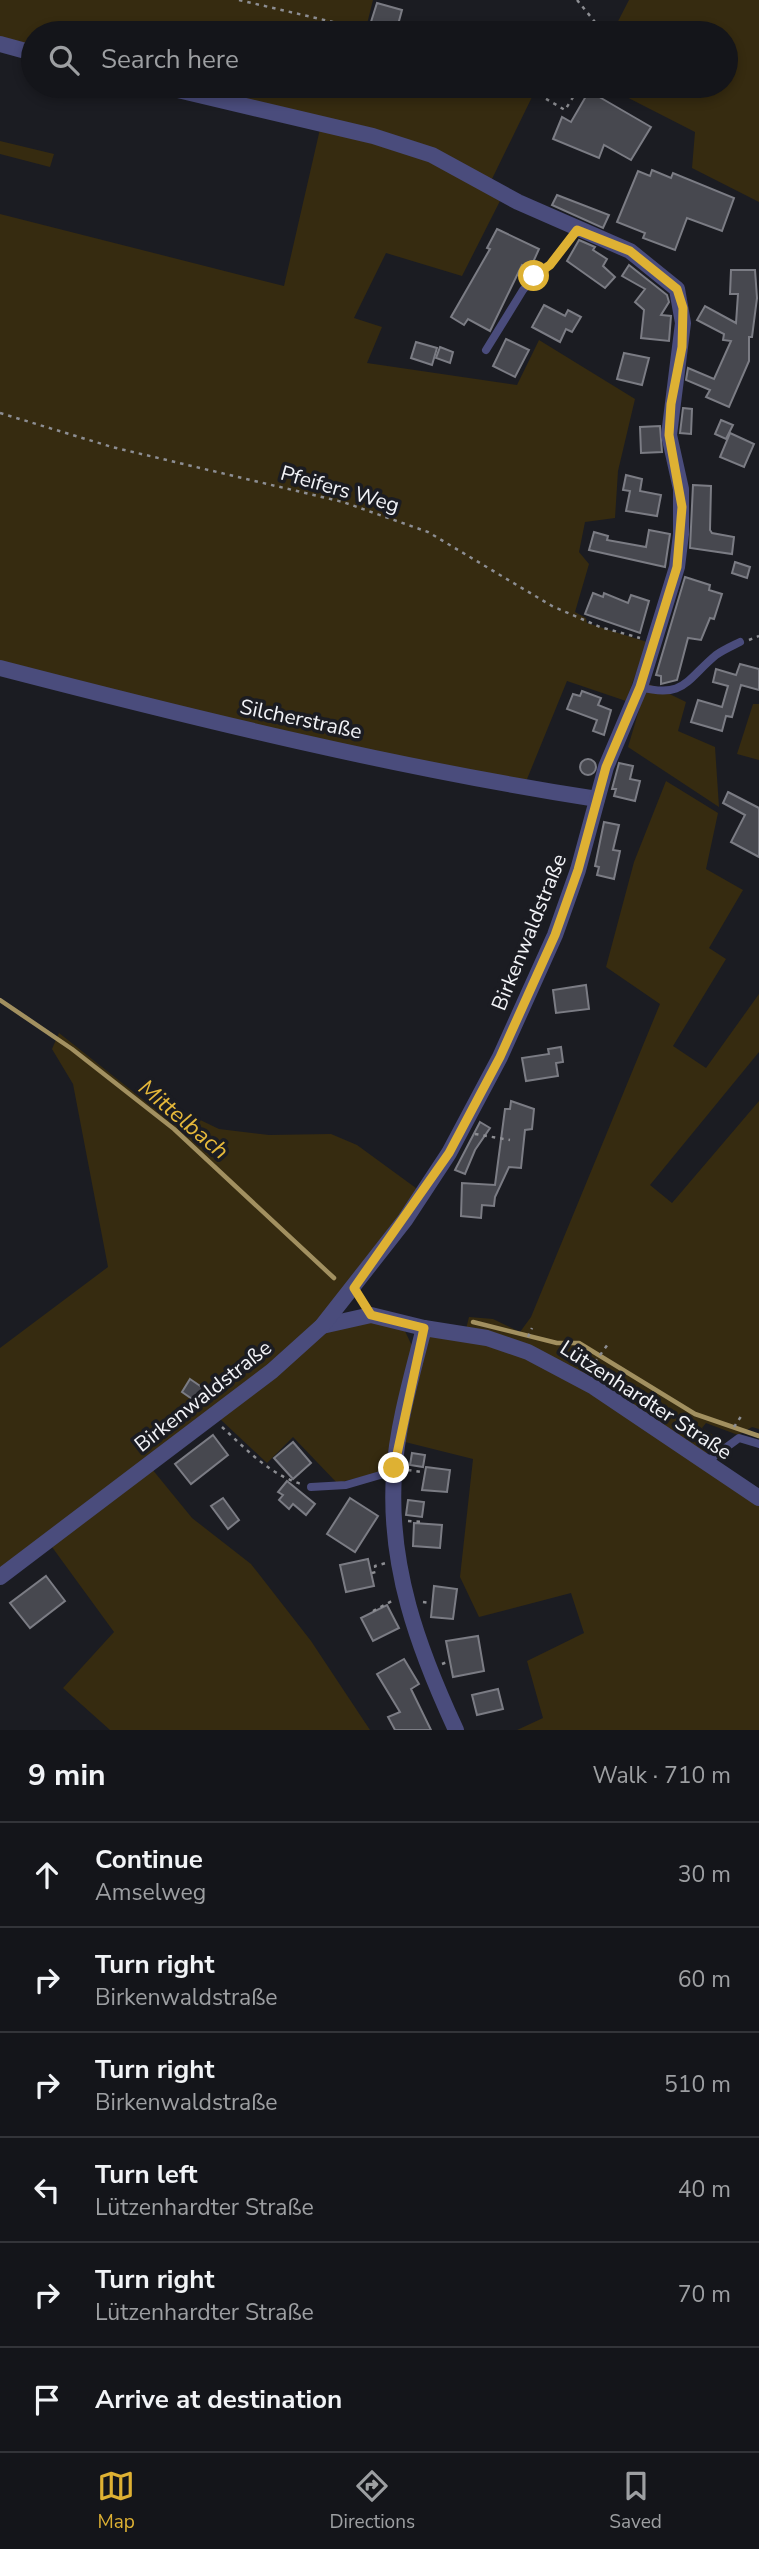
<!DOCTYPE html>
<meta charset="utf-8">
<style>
body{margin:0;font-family:"Nunito Sans",sans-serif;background:#1d1e23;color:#f1f3f6}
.stop{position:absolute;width:21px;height:21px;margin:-16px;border:5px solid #deb133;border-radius:50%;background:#fff}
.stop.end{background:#deb133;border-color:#fff;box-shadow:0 2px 7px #0008}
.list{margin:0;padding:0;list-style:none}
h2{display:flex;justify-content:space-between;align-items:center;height:91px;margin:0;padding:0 28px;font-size:30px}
h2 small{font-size:23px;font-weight:400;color:#9d9fa2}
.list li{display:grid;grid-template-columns:46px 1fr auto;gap:21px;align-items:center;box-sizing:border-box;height:105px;padding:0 28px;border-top:2px solid #333439}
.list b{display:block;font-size:26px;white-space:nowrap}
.list p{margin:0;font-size:23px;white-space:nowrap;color:#9d9fa2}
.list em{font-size:23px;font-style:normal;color:#9d9fa2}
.icon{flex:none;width:38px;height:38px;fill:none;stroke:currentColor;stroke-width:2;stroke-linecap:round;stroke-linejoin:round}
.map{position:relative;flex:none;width:759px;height:1730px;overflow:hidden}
.search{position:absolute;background:#14151a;box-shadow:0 4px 10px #0003;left:21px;right:21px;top:21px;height:77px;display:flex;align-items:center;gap:18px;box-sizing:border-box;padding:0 24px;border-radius:38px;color:#9d9fa2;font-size:26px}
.sheet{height:721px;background:#14151a}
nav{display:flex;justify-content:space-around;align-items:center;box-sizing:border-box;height:98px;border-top:2px solid #333439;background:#14151a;font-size:19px;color:#9d9fa2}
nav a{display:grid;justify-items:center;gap:4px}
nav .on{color:#deb133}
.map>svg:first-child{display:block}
</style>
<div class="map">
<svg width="759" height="1730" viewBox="0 0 759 1730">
<rect width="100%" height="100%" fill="#1b1c22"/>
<g fill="#362b10">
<path d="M 0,0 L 373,0 L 365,32 L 369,33 L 33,33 L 33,48 L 0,40 Z"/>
<path d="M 629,0 L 759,0 L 759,202 L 692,168 L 695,132 L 605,86 L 726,86 L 726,33 L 612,33 Z"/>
<path d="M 177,86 L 518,86 L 533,95 L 491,181 L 448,158 Z"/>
<path d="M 320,129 L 432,160 L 501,199 L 462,276 L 386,253 L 354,318 L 382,327 L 367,363 L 517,385 L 539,340 L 635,399 L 618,471 L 615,518 L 585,522 L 579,552 L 589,564 L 575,612 L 586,618 L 587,623 L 647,642 L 626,701 L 567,681 L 525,784 L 281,731 L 0,663 L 0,214 L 284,286 Z"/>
<path d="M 0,141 L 54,154 L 50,167 L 0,154 Z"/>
<path d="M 647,683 L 686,702 L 678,731 L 715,747 L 719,807 L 628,747 Z"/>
<path d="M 753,704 L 759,704 L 759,760 L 737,754 Z"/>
<path d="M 666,781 L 718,813 L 706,869 L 743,890 L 709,948 L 726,959 L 673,1046 L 706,1068 L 759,994 L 759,1052 L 650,1185 L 672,1203 L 759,1101 L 759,1429 L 752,1427 L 738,1435 L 706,1423 L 702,1428 L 725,1443 L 703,1455 L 600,1387 L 466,1329 L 469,1317 L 493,1319 L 520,1332 L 531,1317 L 660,1004 L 606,967 L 634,862 Z"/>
<path d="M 59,1033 L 160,1113 L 169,1105 L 219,1129 L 269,1135 L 331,1134 L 357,1145 L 420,1191 L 315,1324 L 256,1376 L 0,1569 L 0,1348 L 108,1267 L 73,1084 L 52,1049 Z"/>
<path d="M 369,1321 L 404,1329 L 413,1348 L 389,1470 L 337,1483 L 293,1437 L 267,1463 L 220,1419 L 332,1328 Z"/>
<path d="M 440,1334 L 493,1345 L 543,1363 L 759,1503 L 759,1730 L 517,1730 L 543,1718 L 527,1661 L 584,1633 L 571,1593 L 479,1617 L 460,1577 L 473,1459 L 405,1442 L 423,1347 L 429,1337 Z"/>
<path d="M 152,1469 L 192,1518 L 251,1564 L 311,1641 L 370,1730 L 110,1730 L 63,1688 L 114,1632 L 52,1547 Z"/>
</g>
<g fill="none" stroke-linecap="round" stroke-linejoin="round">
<g stroke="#a29060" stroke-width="4.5">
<path d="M 0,1000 L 72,1049 L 174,1129 L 334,1278"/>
<path d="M 473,1322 L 557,1343 L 579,1343 L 695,1414 L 759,1436"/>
</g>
</g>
<g fill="#47484f" stroke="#7b7c84" stroke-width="2">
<path d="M 377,3 L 402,10 L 396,32 L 370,25 Z"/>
<path d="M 589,91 L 651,127 L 631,160 L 604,145 L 599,158 L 553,139 L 562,117 L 571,122 Z"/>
<path d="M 652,170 L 671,178 L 673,173 L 734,198 L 722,231 L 687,218 L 675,250 L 643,238 L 645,233 L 617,222 L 638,171 L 650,176 Z"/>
<path d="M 557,195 L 609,215 L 603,228 L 552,205 Z"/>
<path d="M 497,229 L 539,249 L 530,269 L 522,265 L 490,331 L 468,319 L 464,325 L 451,317 L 490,249 L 487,248 Z"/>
<path d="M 579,240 L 595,247 L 593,250 L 607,259 L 603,266 L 615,277 L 605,288 L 567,261 Z"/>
<path d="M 629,265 L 667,295 L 669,302 L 661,315 L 671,316 L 669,341 L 641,338 L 644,310 L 635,302 L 645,289 L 622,276 Z"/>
<path d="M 731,270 L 755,270 L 757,298 L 752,337 L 749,337 L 749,361 L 729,407 L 706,397 L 710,390 L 686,380 L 688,368 L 714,379 L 731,341 L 723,340 L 724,334 L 697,320 L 705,306 L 736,323 L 738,294 L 730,294 Z"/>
<path d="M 544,305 L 565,316 L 568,310 L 581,317 L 572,332 L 566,329 L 560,342 L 532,327 Z"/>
<path d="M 506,339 L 529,350 L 515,377 L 493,366 Z"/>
<path d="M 416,342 L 437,348 L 432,365 L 411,358 Z"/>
<path d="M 440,347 L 453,352 L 450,363 L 436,358 Z"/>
<path d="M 624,353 L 649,358 L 642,385 L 617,379 Z"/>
<path d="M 683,408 L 692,409 L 691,434 L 680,433 Z"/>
<path d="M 721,420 L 733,425 L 726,439 L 715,434 Z"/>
<path d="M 660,426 L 662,452 L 641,453 L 640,427 Z"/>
<path d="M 730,433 L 754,444 L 744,467 L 720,457 Z"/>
<path d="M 626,475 L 642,479 L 640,491 L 661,495 L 657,516 L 626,511 L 630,491 L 623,490 Z"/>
<path d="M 693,485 L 711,486 L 710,530 L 712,533 L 734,537 L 732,554 L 690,548 Z"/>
<path d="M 649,530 L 670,534 L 665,567 L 589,550 L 594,532 L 608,536 L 607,540 L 646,547 Z"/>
<path d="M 735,562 L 750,567 L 747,578 L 732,573 Z"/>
<path d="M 685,577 L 710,585 L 709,590 L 722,594 L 714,619 L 710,618 L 701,640 L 688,638 L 677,680 L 661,684 L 661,676 L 656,675 Z"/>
<path d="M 593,593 L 603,597 L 604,593 L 628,603 L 631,595 L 649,601 L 640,633 L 585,614 Z"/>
<path d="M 740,664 L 759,669 L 759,690 L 741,685 L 732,717 L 726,716 L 722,731 L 691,722 L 698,700 L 722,707 L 728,686 L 713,682 L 716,669 L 736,675 Z"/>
<path d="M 582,691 L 601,698 L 598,705 L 611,710 L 604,735 L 593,731 L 597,720 L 567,709 L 573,694 L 580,696 Z"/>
<circle cx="588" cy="767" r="8"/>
<path d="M 619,763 L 633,766 L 630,779 L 640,781 L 635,801 L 614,796 L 616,789 L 612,789 Z"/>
<path d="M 728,792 L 759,808 L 759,857 L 731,842 L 745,815 L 723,803 Z"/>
<path d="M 604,822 L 619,825 L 613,850 L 620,851 L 614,879 L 597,875 L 599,867 L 595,866 Z"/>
<path d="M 586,985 L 589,1009 L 556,1013 L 553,990 Z"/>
<path d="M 561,1047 L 563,1062 L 556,1063 L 558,1076 L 526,1081 L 522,1058 L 549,1054 L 548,1049 Z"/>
<path d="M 511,1101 L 534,1109 L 532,1129 L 525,1130 L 521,1168 L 509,1167 L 495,1197 L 494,1206 L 482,1205 L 481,1218 L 461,1216 L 462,1183 L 495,1185 L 505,1109 L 510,1109 Z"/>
<path d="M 480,1122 L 490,1128 L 475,1150 L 465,1174 L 455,1170 Z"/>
<path d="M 190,1379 L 206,1390 L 198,1403 L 182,1392 Z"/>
<path d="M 213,1435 L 228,1455 L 191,1484 L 175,1464 Z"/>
<path d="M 293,1442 L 311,1463 L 293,1479 L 274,1458 Z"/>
<path d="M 412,1453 L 425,1455 L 423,1467 L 410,1465 Z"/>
<path d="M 426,1467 L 450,1470 L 447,1492 L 422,1490 Z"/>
<path d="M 287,1481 L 315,1504 L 306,1515 L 293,1504 L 289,1509 L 279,1500 L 283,1495 L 278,1492 Z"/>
<path d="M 223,1498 L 239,1520 L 228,1529 L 211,1506 Z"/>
<path d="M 350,1498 L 378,1516 L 355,1552 L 327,1534 Z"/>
<path d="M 408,1500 L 424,1502 L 422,1517 L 406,1515 Z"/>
<path d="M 414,1523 L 442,1525 L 440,1548 L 413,1546 Z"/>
<path d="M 368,1559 L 374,1586 L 346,1592 L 340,1565 Z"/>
<path d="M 46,1576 L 65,1601 L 30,1628 L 10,1603 Z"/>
<path d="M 434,1586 L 457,1589 L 453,1619 L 431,1617 Z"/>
<path d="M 387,1605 L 399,1628 L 373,1641 L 361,1618 Z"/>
<path d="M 478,1636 L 484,1671 L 453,1677 L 446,1641 Z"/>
<path d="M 404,1659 L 419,1684 L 411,1689 L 431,1730 L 395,1730 L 388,1717 L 400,1712 L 377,1674 Z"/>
<path d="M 498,1689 L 503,1709 L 477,1715 L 472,1695 Z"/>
</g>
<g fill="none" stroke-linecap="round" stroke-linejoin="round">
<g stroke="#8d8e93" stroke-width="2.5" stroke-dasharray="3.5 5" stroke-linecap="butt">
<path d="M 239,0 L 380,33"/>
<path d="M 577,0 L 604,33"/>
<path d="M 524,86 L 565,110 L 580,86"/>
<path d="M 0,413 L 112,447 L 343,502 L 428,532 L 552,606 L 600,627 L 640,638"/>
<path d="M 749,640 L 759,636"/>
<path d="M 475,1134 L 510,1140"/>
<path d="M 528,1337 L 532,1328"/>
<path d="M 590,1369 L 608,1344"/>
<path d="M 222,1427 C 246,1449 269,1474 301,1484"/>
<path d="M 734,1427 L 742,1415"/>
<path d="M 408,1470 L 421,1472"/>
<path d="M 408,1521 L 423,1522"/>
<path d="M 372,1573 L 376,1572 L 375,1566 L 386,1563"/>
<path d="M 423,1602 L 431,1603"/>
<path d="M 373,1611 L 392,1601"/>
<path d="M 442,1664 L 450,1661"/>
</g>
<g stroke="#4a4c7c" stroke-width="8">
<path d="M 486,350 L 523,290 L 534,277 L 550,265 L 577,230"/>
<path d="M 640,687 C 684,699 686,680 716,655 C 723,650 732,646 740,642"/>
<path d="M 705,1463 L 739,1438 L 759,1444"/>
<path d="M 311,1487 L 346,1485 L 394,1471"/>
</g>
<g stroke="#4a4c7c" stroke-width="16">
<path d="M 0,44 L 33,53"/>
<path d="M 0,668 C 197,719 396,768 597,799"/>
<path d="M 322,1326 L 371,1315 L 424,1328 L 487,1338 L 528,1352 L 594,1387 L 759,1498"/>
<path d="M 424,1328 C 412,1375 397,1426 394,1474 C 388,1566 418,1648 456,1730"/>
<path d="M 0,1577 L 272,1371 L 322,1326 L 405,1220 L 449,1153 L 500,1057 L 555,935 L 578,870 L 606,767 L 640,687 L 677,567 L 681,534 L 681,489 L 669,435 L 683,323 L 677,289 L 630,251 L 518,202 L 432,155 L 373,136 L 161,86"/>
</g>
</g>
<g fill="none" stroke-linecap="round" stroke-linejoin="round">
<path stroke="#deb133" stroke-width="9" d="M 394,1468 L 424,1328 L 371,1315 L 354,1288 L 449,1153 L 500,1057 L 555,935 L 578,870 L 606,767 L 640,687 L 677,567 L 682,507 L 669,435 L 671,404 L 682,347 L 683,308 L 677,289 L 630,251 L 577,230 L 550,265 L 534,276"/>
</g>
<g text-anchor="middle" stroke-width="7" stroke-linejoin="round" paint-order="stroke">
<g font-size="21" fill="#f2f3f7" stroke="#1b1c22">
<text transform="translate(340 489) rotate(16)" y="7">Pfeifers Weg</text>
<text transform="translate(301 719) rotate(12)" y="7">Silcherstraße</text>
<text transform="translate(529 932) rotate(-68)" y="7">Birkenwaldstraße</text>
<text transform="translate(203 1396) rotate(-38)" y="7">Birkenwaldstraße</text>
<text transform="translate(646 1400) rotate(33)" y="7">Lützenhardter Straße</text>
</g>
<g font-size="23" font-style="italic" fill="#e5b83a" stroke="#1b1c22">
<text transform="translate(184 1119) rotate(40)" y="8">Mittelbach</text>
</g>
</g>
</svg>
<div class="stop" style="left:534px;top:276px"></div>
<div class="stop end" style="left:394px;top:1468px"></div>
<div class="search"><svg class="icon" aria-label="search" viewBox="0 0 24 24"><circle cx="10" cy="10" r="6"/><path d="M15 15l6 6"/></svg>Search here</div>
</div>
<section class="sheet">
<h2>9 min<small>Walk · 710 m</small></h2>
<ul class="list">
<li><svg class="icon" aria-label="ahead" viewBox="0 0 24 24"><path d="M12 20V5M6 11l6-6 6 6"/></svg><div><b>Continue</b><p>Amselweg</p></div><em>30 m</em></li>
<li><svg class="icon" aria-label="right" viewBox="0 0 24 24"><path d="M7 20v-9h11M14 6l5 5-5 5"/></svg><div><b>Turn right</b><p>Birkenwaldstraße</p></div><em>60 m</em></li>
<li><svg class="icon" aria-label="right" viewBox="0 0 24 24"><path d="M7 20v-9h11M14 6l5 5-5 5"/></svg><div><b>Turn right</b><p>Birkenwaldstraße</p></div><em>510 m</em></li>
<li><svg class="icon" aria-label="left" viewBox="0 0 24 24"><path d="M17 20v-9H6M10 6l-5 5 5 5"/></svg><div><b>Turn left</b><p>Lützenhardter Straße</p></div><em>40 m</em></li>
<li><svg class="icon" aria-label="right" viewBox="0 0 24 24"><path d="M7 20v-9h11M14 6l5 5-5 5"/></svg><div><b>Turn right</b><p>Lützenhardter Straße</p></div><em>70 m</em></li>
<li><svg class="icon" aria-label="arrive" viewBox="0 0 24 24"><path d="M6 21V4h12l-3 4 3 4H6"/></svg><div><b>Arrive at destination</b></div></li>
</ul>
</section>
<nav>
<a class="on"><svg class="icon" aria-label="map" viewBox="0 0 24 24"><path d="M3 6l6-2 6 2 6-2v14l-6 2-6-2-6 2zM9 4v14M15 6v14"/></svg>Map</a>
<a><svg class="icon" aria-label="directions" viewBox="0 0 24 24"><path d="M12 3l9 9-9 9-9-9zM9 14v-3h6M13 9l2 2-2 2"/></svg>Directions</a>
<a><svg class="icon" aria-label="saved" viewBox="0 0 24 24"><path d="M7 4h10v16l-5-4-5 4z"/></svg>Saved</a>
</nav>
